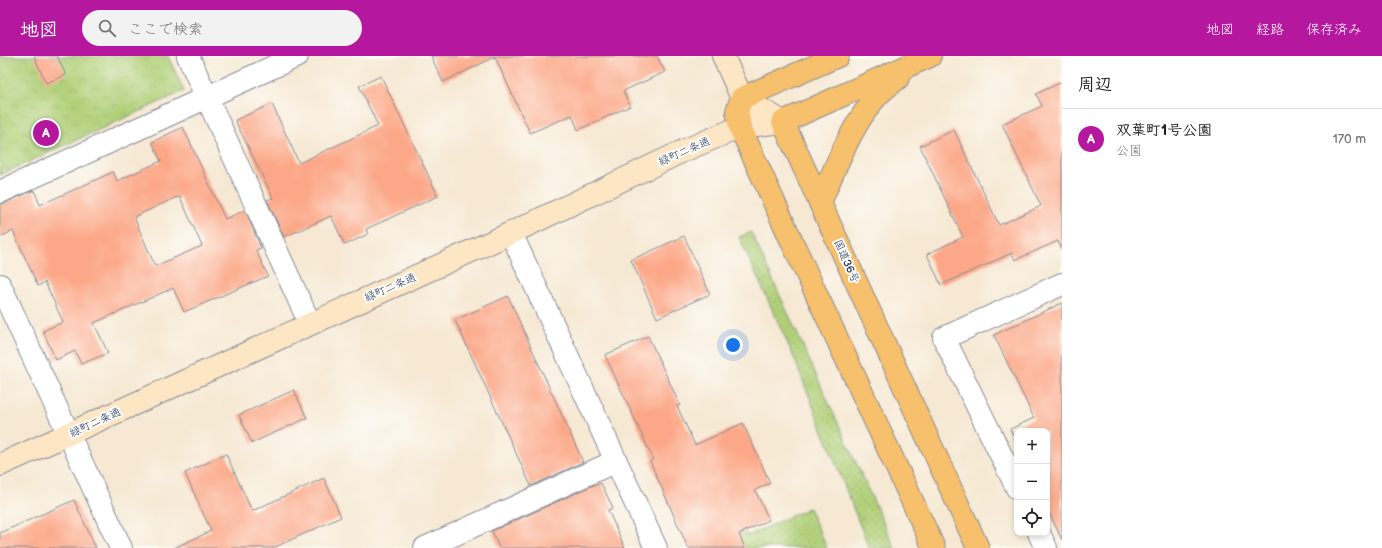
<!DOCTYPE html>
<html lang="ja">
<meta charset="utf-8">
<style>
body{margin:0;font-family:"Balsamiq Sans","Klee One",sans-serif;background:#f2f2f2;color:#202124}
.controls{position:absolute;right:12px;bottom:12px;display:grid;overflow:hidden;border-radius:8px;box-shadow:0 2px 6px #0003}
.controls button{width:36px;height:36px;display:grid;place-items:center;padding:0;border:0;border-bottom:1px solid #e0e0e0;background:#fff;color:#202124;font:20px sans-serif}
.you{position:absolute;left:733px;top:289px;width:14px;height:14px;margin:-10px;border:3px solid #fff;border-radius:50%;background:#1a73e8;box-shadow:0 0 0 6px #1a73e833}
.badge{display:grid;place-items:center;width:26px;height:26px;border-radius:50%;background:#b5179e;color:#fff;font-size:13px;font-weight:700}
.pin{position:absolute;translate:-50% -50%;border:2px solid #fff;box-shadow:0 1px 4px #0006}
.list{margin:0;padding:0;list-style:none}
h2{display:flex;justify-content:space-between;align-items:center;height:52px;margin:0;padding:0 16px;font-size:17px}
h2 small{font-size:13px;font-weight:400;color:#757577}
.list li{display:grid;grid-template-columns:26px 1fr auto;gap:12px;align-items:center;box-sizing:border-box;height:60px;padding:0 16px;border-top:1px solid #e0e0e0}
.list b{display:block;font-size:15px;white-space:nowrap}
.list p{margin:0;font-size:13px;white-space:nowrap;color:#757577}
.list em{font-size:13px;font-style:normal;color:#757577}
.icon{flex:none;width:22px;height:22px;fill:none;stroke:currentColor;stroke-width:2;stroke-linecap:round;stroke-linejoin:round}
.map{position:relative;flex:none;width:1062px;height:492px;overflow:hidden}
header{display:flex;align-items:center;gap:24px;box-sizing:border-box;height:56px;padding:0 20px;background:#b5179e;color:#fff}
header strong{font-size:19px}
nav{display:flex;gap:22px;margin-inline-start:auto;font-size:14px}
.search{width:280px;height:36px;background:#f2f2f2;display:flex;align-items:center;gap:10px;box-sizing:border-box;padding:0 14px;border-radius:22px;color:#757577;font-size:15px}
main{display:flex}
aside{flex:1;background:#fff}
.map>svg:first-child{display:block}
</style>
<header>
<strong>地図</strong>
<div class="search"><svg class="icon" aria-label="search" viewBox="0 0 24 24"><circle cx="10" cy="10" r="6"/><path d="M15 15l6 6"/></svg>ここで検索</div>
<nav><a>地図</a><a>経路</a><a>保存済み</a></nav>
</header>
<main>
<div class="map">
<svg width="1062" height="492" viewBox="0 0 1062 492">
<defs>
<pattern id="grass-dots" width="8" height="8" patternUnits="userSpaceOnUse"><rect width="8" height="8" fill="#b1d078"/><path d="M2 2h.1M6 6h.1" fill="none" stroke="#98b36a" stroke-width="1.8" stroke-linecap="round"/></pattern>
<pattern id="park-crowns" width="20" height="18" patternUnits="userSpaceOnUse"><rect width="20" height="18" fill="#b1d078"/><path d="M2 6a3 3 0 1 1 6 0M12 15a3 3 0 1 1 6 0" fill="none" stroke="#98b36a"/></pattern>
</defs>
<rect width="100%" height="100%" fill="#fdfcf7"/>
<filter id="ink" filterUnits="userSpaceOnUse"><feTurbulence type="fractalNoise" baseFrequency=".025" numOctaves="2"/><feDisplacementMap in="SourceGraphic" scale="8" xChannelSelector="R" yChannelSelector="G"/><feConvolveMatrix kernelMatrix="1 2 1 2 8 2 1 2 1" color-interpolation-filters="sRGB"/></filter>
<filter id="wash" filterUnits="userSpaceOnUse"><feTurbulence type="fractalNoise" baseFrequency=".012" numOctaves="4" result="noise"/><feDisplacementMap in="SourceGraphic" scale="16" xChannelSelector="R" yChannelSelector="G"/><feGaussianBlur stdDeviation="0.9" result="paint"/><feColorMatrix in="noise" values="0 0 0 0 0 0 0 0 0 0 0 0 0 0 0 0 0 1.4 0 .05"/><feComposite in="paint" operator="in"/></filter>
<g filter="url(#wash)">
<rect width="100%" height="100%" fill="#f6e8d2"/>
<g fill="url(#grass-dots)" stroke="#66806b">
<path d="M 751,176 L 895,492 L 869,492 L 792,297 L 739,181 Z"/>
<path d="M 809,452 L 827,492 L 698,492 L 735,454 L 747,480 Z"/>
</g>
<path fill="url(#park-crowns)" stroke="#66806b" d="M 0,0 L 168,0 L 184,35 L 0,119 Z"/>
<g id="blocks">
<g fill="#fca888" fill-rule="evenodd">
<path d="M 34,0 L 57,0 L 66,19 L 46,27 Z"/>
<path d="M 431,0 L 657,0 L 665,16 L 623,35 L 630,50 L 578,74 L 572,59 L 530,77 L 495,1 L 443,26 Z"/>
<path d="M 381,20 L 438,140 L 366,173 L 368,178 L 345,189 L 331,160 L 284,181 L 267,144 L 273,142 L 235,64 L 272,48 L 299,107 L 378,70 L 359,30 Z"/>
<path d="M 1062,26 L 1062,194 L 1058,185 L 1015,204 L 1012,197 L 941,229 L 927,198 L 963,181 L 920,90 L 954,74 L 999,169 L 1041,150 L 1002,68 L 1042,50 L 1036,38 Z"/>
<path d="M 183,71 L 225,163 L 245,154 L 261,192 L 256,194 L 268,220 L 184,256 L 173,232 L 94,267 L 108,297 L 81,308 L 75,295 L 56,304 L 43,275 L 63,266 L 45,226 L 38,230 L 13,175 L 0,181 L 0,148 L 5,147 L 34,134 L 40,149 L 113,116 L 117,125 L 161,105 L 152,86 ZM 177,141 L 178,142 L 180,141 L 202,190 L 155,210 L 134,161 Z"/>
<path d="M 684,180 L 710,238 L 657,262 L 631,204 Z"/>
<path d="M 508,240 L 583,406 L 531,430 L 455,264 Z"/>
<path d="M 1062,247 L 1062,484 L 1047,452 L 1047,375 L 1017,375 L 1017,389 L 1010,373 L 1034,362 L 994,279 Z"/>
<path d="M 648,280 L 680,349 L 677,350 L 695,389 L 743,367 L 770,427 L 755,434 L 769,464 L 739,478 L 745,492 L 688,492 L 650,405 L 653,403 L 605,299 Z"/>
<path d="M 294,334 L 307,362 L 252,387 L 239,359 Z"/>
<path d="M 226,398 L 252,455 L 324,422 L 341,461 L 273,492 L 174,492 L 211,475 L 185,417 Z"/>
<path d="M 601,427 L 613,452 L 608,454 L 625,492 L 499,492 L 492,475 L 594,429 L 594,430 Z"/>
<path d="M 74,444 L 96,492 L 0,492 L 0,477 Z"/>
</g>
</g>
</g>
<g filter="url(#ink)">
<use href="#blocks" fill-opacity="0" stroke="#888c98" stroke-width="1"/>
<g fill="none" stroke-linecap="round" stroke-linejoin="round">
<defs>
<g id="street">
<path d="M 188,0 L 310,268"/>
<path d="M 0,136 L 297,0"/>
<path d="M 511,177 L 656,492"/>
<path d="M 0,229 L 121,492"/>
<path d="M 1017,432 L 944,282 L 1062,228"/>
<path d="M 1039,477 L 1046,492"/>
<path d="M 425,492 L 616,405"/>
</g>
<g id="secondary">
<path d="M 723,0 L 742,42 L 783,66"/>
<path d="M 0,409 L 511,177 L 683,95 L 740,71 L 783,66"/>
</g>
<g id="highway">
<path d="M 838,0 L 742,42 L 737,55 L 740,71 L 788,177 L 934,492"/>
<path d="M 930,0 L 783,66 L 978,492"/>
<path d="M 820,147 C 834,113 854,64 879,38 C 885,32 892,27 898,22"/>
</g>
</defs>
<use href="#street" stroke="#888c98" stroke-width="24"/>
<use href="#secondary" stroke="#888c98" stroke-width="24"/>
<use href="#highway" stroke="#888c98" stroke-width="24"/>
<use href="#street" stroke="#fff" stroke-width="22"/>
<use href="#secondary" stroke="#fce6c4" stroke-width="22"/>
<use href="#highway" stroke="#f7c06c" stroke-width="22"/>
</g>
</g>
<g text-anchor="middle" stroke-width="4" stroke-linejoin="round" paint-order="stroke">
<g font-size="11" fill="#1b2f5e" stroke="#fdfcf7">
<text transform="translate(684 95) rotate(-24)" y="4">緑町二条通</text>
<text transform="translate(847 205) rotate(66)" y="4">国道36号</text>
<text transform="translate(390 231) rotate(-24)" y="4">緑町二条通</text>
<text transform="translate(95 366) rotate(-25)" y="4">緑町二条通</text>
</g>
</g>
</svg>
<div class="controls">
<button>+</button>
<button>−</button>
<button><svg class="icon" aria-label="locate" viewBox="0 0 24 24"><circle cx="12" cy="12" r="6"/><path d="M12 2v4M12 18v4M2 12h4M18 12h4"/></svg></button>
</div>
<div class="you"></div>
<div class="pin badge" style="left:46px;top:77px">A</div>
</div>
<aside>
<h2>周辺<small></small></h2>
<ul class="list">
<li><span class="badge">A</span><div><b>双葉町1号公園</b><p>公園</p></div><em>170 m</em></li>
</ul>
</aside>
</main>
